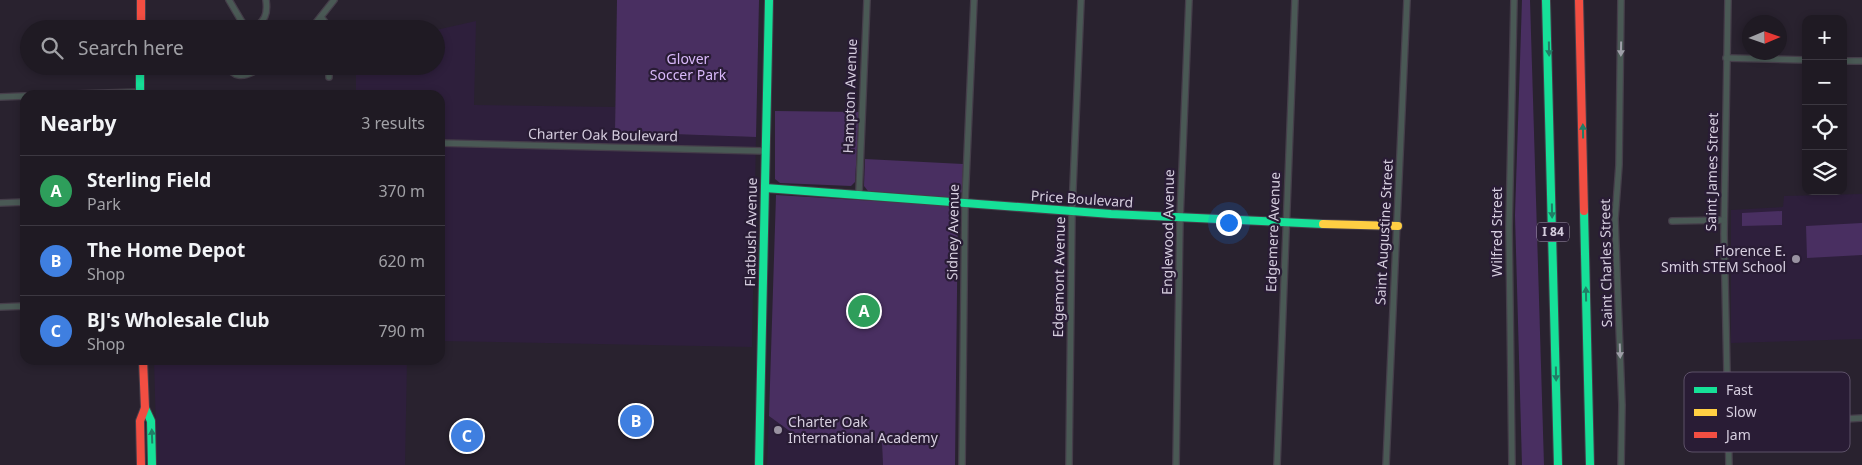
<!DOCTYPE html>
<meta charset="utf-8">
<style>
body{margin:0;font-family:"Noto Sans",sans-serif;background:#2c2730;color:#f1f3f6}
.controls{position:absolute;right:15px;top:15px;display:grid;overflow:hidden;border-radius:10px;box-shadow:0 2px 8px #0003}
.controls button{width:45px;height:45px;display:grid;place-items:center;padding:0;border:0;border-bottom:1px solid #3c3841;background:#1f1a23;color:#f1f3f6;font:25px sans-serif}
.compass{position:absolute;left:1742px;top:15px;width:45px;height:45px;border-radius:50%;background:#1f1a23;box-shadow:0 2px 8px #0003;rotate:88deg}
.you{position:absolute;left:1228px;top:222px;width:18px;height:18px;margin:-12px;border:4px solid #fff;border-radius:50%;background:#1a73e8;box-shadow:0 0 0 8px #1a73e833}
.badge{display:grid;place-items:center;width:32px;height:32px;border-radius:50%;background:#0f766e;color:#fff;font-size:16px;font-weight:700}
.pin{position:absolute;translate:-50% -50%;border:2px solid #fff;box-shadow:0 1px 5px #0006}
.list{margin:0;padding:0;list-style:none}
h2{display:flex;justify-content:space-between;align-items:center;height:65px;margin:0;padding:0 20px;font-size:21px}
h2 small{font-size:16px;font-weight:400;color:#a1a1a6}
.list li{display:grid;grid-template-columns:32px 1fr auto;gap:15px;align-items:center;box-sizing:border-box;height:70px;padding:0 20px;border-top:1px solid #3c3841}
.list b{display:block;font-size:19px;white-space:nowrap}
.list p{margin:0;font-size:16px;white-space:nowrap;color:#a1a1a6}
.list em{font-size:16px;font-style:normal;color:#a1a1a6}
.icon{flex:none;width:28px;height:28px;fill:none;stroke:currentColor;stroke-width:2;stroke-linecap:round;stroke-linejoin:round}
.map{position:relative;flex:none;width:1862px;height:465px;overflow:hidden}
.search{position:absolute;background:#1f1a23;box-shadow:0 2px 8px #0003;left:20px;top:20px;width:425px;height:55px;display:flex;align-items:center;gap:12px;box-sizing:border-box;padding:0 18px;border-radius:28px;color:#a1a1a6;font-size:19px}
.panel{position:absolute;background:#1f1a23;box-shadow:0 2px 8px #0003;left:20px;top:90px;width:425px;height:275px;border-radius:15px}
.map>svg:first-child{display:block}
</style>
<div class="map">
<svg width="1862" height="465" viewBox="0 0 1862 465">
<rect width="100%" height="100%" fill="#29222f"/>
<g fill="#2e1f3c">
<path d="M 476,21 L 474,105 L 615,107 L 615,132 L 756,137 L 752,347 L 440,341 L 440,95 L 356,95 L 356,66 L 436,66 L 436,30 Z"/>
<path d="M 1862,194 L 1862,339 L 1731,343 L 1731,210 L 1783,207 L 1784,196 Z"/>
<path d="M 154,360 L 407,360 L 405,465 L 157,465 Z"/>
<path d="M 769,416 L 806,443 L 882,443 L 883,465 L 767,465 Z"/>
</g>
<g fill="#492f61">
<path d="M 617,0 L 759,0 L 756,137 L 615,132 Z"/>
<path d="M 1522,0 L 1530,0 L 1544,465 L 1522,465 L 1515,215 Z"/>
<path d="M 775,111 L 859,112 L 855,182 L 851,186 L 780,183 L 775,179 Z"/>
<path d="M 865,159 L 963,164 L 962,192 L 956,198 L 868,191 L 864,186 Z"/>
<path d="M 776,195 L 958,206 L 955,465 L 883,465 L 882,443 L 806,443 L 769,416 Z"/>
<path d="M 1782,211 L 1782,225 L 1742,226 L 1742,213 Z"/>
<path d="M 1862,223 L 1862,255 L 1807,258 L 1806,226 Z"/>
</g>
<g fill="none" stroke-linecap="round" stroke-linejoin="round">
<defs>
<g id="street">
<path d="M 229,0 L 242,22 L 249,29"/>
<path d="M 1621,0 L 1619,165 L 1615,219 L 1622,405 L 1621,465"/>
<path d="M 1728,0 L 1724,234 L 1729,465"/>
<path d="M 321,17 L 330,29"/>
<path d="M 237,29 L 242,22"/>
<path d="M 253,29 C 265,21 268,14 266,0"/>
<path d="M 311,29 L 334,0"/>
<path d="M 1726,58 L 1806,60"/>
<path d="M 1843,61 L 1862,61"/>
<path d="M 228,66 C 233,77 243,77 253,72 L 255,66"/>
<path d="M 329,77 L 329,66"/>
<path d="M 44,95 L 140,92"/>
<path d="M 0,97 L 25,96"/>
<path d="M 440,143 L 765,151"/>
<path d="M 859,192 L 867,0"/>
<path d="M 0,203 L 25,202"/>
<path d="M 1672,221 L 1724,220"/>
<path d="M 0,307 L 25,306"/>
<path d="M 1728,426 L 1862,418"/>
<path d="M 962,465 L 965,202 L 974,0"/>
<path d="M 1069,465 L 1072,211 L 1081,0"/>
<path d="M 1176,465 L 1180,218 L 1189,0"/>
<path d="M 1277,465 L 1295,0"/>
<path d="M 1386,465 L 1407,0"/>
<path d="M 1512,465 L 1509,227 L 1514,0"/>
</g>
<g id="fast">
<path d="M 1546,0 L 1558,465"/>
<path d="M 140,66 L 140,95"/>
<path d="M 765,188 L 1111,214 L 1323,224"/>
<path d="M 1584,211 L 1590,465"/>
<path d="M 145,408 L 151,421 L 152,465"/>
<path d="M 759,465 L 769,0"/>
</g>
<path id="slow" d="M 1323,224 L 1398,226"/>
<g id="jam">
<path d="M 141,0 L 141,29"/>
<path d="M 1579,0 L 1584,211"/>
<path d="M 141,465 L 140,421 L 145,408 L 143,360"/>
</g>
</defs>
<use href="#street" stroke="#453e4a" stroke-width="8"/>
<use href="#fast" stroke="#453e4a" stroke-width="10"/>
<use href="#slow" stroke="#453e4a" stroke-width="10"/>
<use href="#jam" stroke="#453e4a" stroke-width="10"/>
<use href="#street" stroke="#4a5955" stroke-width="5.5"/>
<use href="#fast" stroke="#16e098" stroke-width="8"/>
<use href="#slow" stroke="#ffcf43" stroke-width="8"/>
<use href="#jam" stroke="#f24e42" stroke-width="8"/>
</g>
<defs><path id="oneway-solid" d="M-6-.8H1V-3.2L6.5 0L1 3.2V.8H-6Z" transform="scale(1.25)"/></defs>
<g fill="#207e66">
<use href="#oneway-solid" transform="translate(1549 49) rotate(89)"/>
<use href="#oneway-solid" transform="translate(1583 131) rotate(-91)"/>
<use href="#oneway-solid" transform="translate(1552 211) rotate(89)"/>
<use href="#oneway-solid" transform="translate(1586 294) rotate(-91)"/>
<use href="#oneway-solid" transform="translate(1556 374) rotate(89)"/>
<use href="#oneway-solid" transform="translate(152 436) rotate(-92)"/>
</g>
<g fill="#9e9fa8">
<use href="#oneway-solid" transform="translate(1621 49) rotate(91)"/>
<use href="#oneway-solid" transform="translate(1620 351) rotate(88)"/>
</g>
<g fill="#9992a1" stroke="#291c35" stroke-width="2">
<circle cx="1796" cy="259" r="5"/>
<circle cx="778" cy="430" r="5"/>
</g>
<g text-anchor="middle" stroke-width="4.5" stroke-linejoin="round" paint-order="stroke">
<rect fill="#291c35" stroke="#a299ac" stroke-width="1" x="1537" y="222.5" width="32" height="19" rx="4"/>
<g font-size="12" font-weight="bold" fill="#d6cedf">
<text x="1553" y="236">I 84</text>
</g>
<g font-size="14" fill="#d9b9fa" stroke="#291c35">
<text x="688" y="64">Glover<tspan x="688" dy="16">Soccer Park</tspan></text>
</g>
<g font-size="14" fill="#d6cedf" stroke="#291c35">
<text transform="translate(850 96) rotate(-88)" y="5">Hampton Avenue</text>
<text transform="translate(603 135) rotate(1)" y="5">Charter Oak Boulevard</text>
<text transform="translate(1712 172) rotate(-89)" y="5">Saint James Street</text>
<text transform="translate(1082 199) rotate(4)" y="5">Price Boulevard</text>
<text transform="translate(751 232) rotate(-89)" y="5">Flatbush Avenue</text>
<text transform="translate(953 232) rotate(-89)" y="5">Sidney Avenue</text>
<text transform="translate(1168 232) rotate(-89)" y="5">Englewood Avenue</text>
<text transform="translate(1273 232) rotate(-88)" y="5">Edgemere Avenue</text>
<text transform="translate(1384 232) rotate(-87)" y="5">Saint Augustine Street</text>
<text transform="translate(1497 232) rotate(-90)" y="5">Wilfred Street</text>
<text transform="translate(1606 263) rotate(-91)" y="5">Saint Charles Street</text>
<text transform="translate(1059 277) rotate(-89)" y="5">Edgemont Avenue</text>
</g>
<g font-size="14" fill="#d6cedf" stroke="#291c35" text-anchor="end">
<text x="1786" y="256">Florence E.<tspan x="1786" dy="16">Smith STEM School</tspan></text>
<text x="788" y="427" text-anchor="start">Charter Oak<tspan x="788" dy="16">International Academy</tspan></text>
</g>
</g>
<rect x="1684" y="372" width="166" height="80" rx="8" fill="#291c35" stroke="#5d5168" stroke-width="1"/>
<rect x="1694" y="387" width="23" height="6" fill="#16e098"/>
<rect x="1694" y="409" width="23" height="7" fill="#ffcf43"/>
<rect x="1694" y="432" width="23" height="6" fill="#f24e42"/>
<g font-size="14" fill="#d6cedf">
<text x="1726" y="395">Fast</text>
<text x="1726" y="417">Slow</text>
<text x="1726" y="440">Jam</text>
</g>
</svg>
<div class="controls">
<button>+</button>
<button>−</button>
<button><svg class="icon" aria-label="locate" viewBox="0 0 24 24"><circle cx="12" cy="12" r="6"/><path d="M12 2v4M12 18v4M2 12h4M18 12h4"/></svg></button>
<button><svg class="icon" aria-label="layers" viewBox="0 0 24 24"><path d="M12 4l9 5-9 5-9-5zM3 14l9 5 9-5"/></svg></button>
</div>
<svg class="compass" viewBox="-18 -18 36 36"><path d="M0-13l5 13h-10z" fill="#e53935"/><path d="M0 13l5-13h-10z" fill="#a1a1a6"/></svg>
<div class="you"></div>
<div class="pin badge" style="left:864px;top:311px;background:#2e9e5b">A</div>
<div class="pin badge" style="left:636px;top:421px;background:#3f7fe0">B</div>
<div class="pin badge" style="left:467px;top:436px;background:#3f7fe0">C</div>
<div class="search"><svg class="icon" aria-label="search" viewBox="0 0 24 24"><circle cx="10" cy="10" r="6"/><path d="M15 15l6 6"/></svg>Search here</div>
<section class="panel">
<h2>Nearby<small>3 results</small></h2>
<ul class="list">
<li><span class="badge" style="background:#2e9e5b">A</span><div><b>Sterling Field</b><p>Park</p></div><em>370 m</em></li>
<li><span class="badge" style="background:#3f7fe0">B</span><div><b>The Home Depot</b><p>Shop</p></div><em>620 m</em></li>
<li><span class="badge" style="background:#3f7fe0">C</span><div><b>BJ's Wholesale Club</b><p>Shop</p></div><em>790 m</em></li>
</ul>
</section>
</div>
